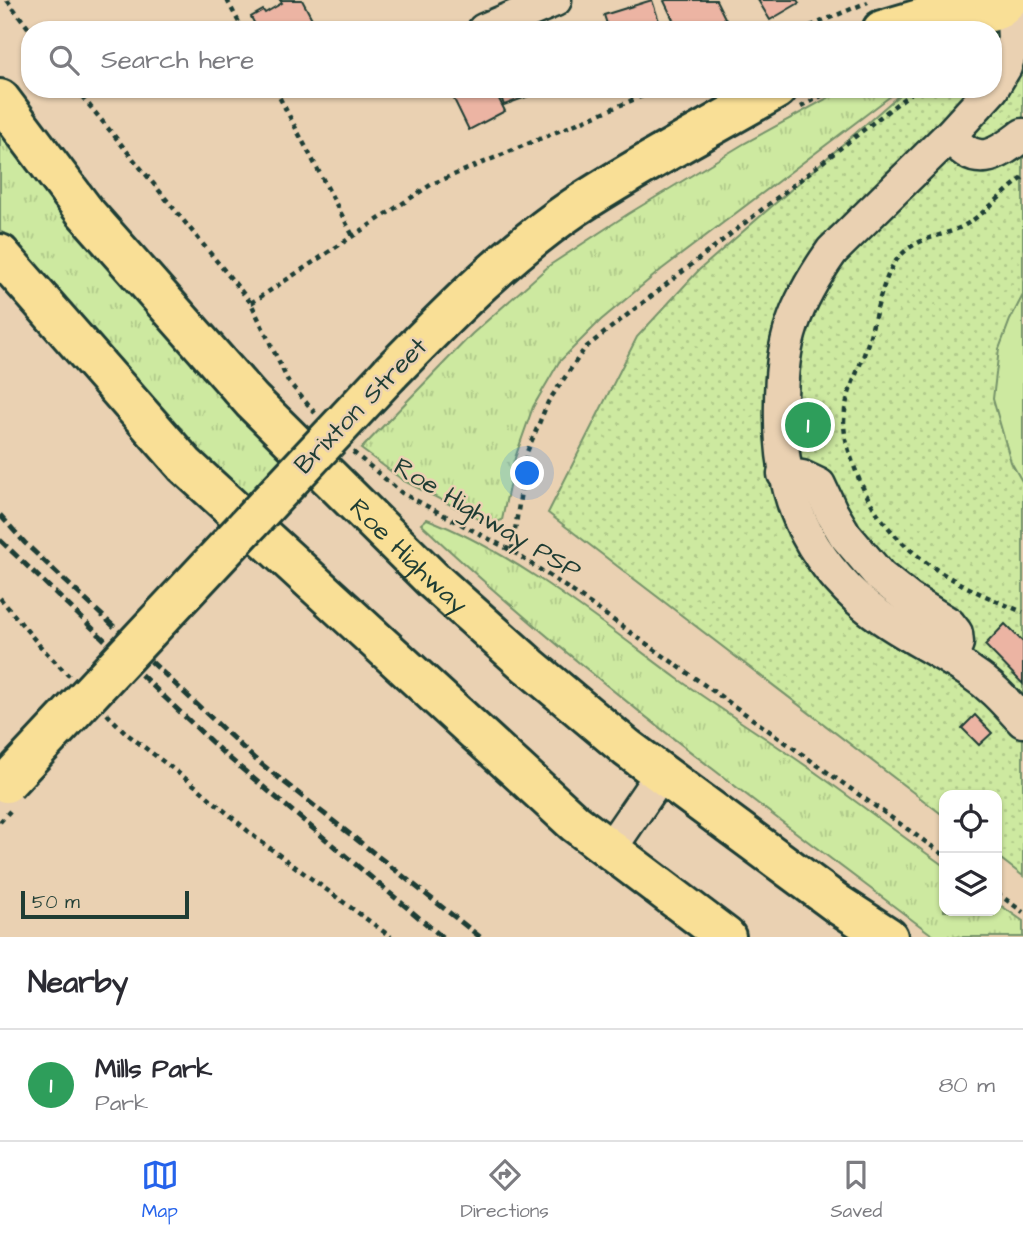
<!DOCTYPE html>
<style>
body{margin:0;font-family:"Architects Daughter",sans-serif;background:#f2f2f3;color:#2b2b33}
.controls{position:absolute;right:21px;bottom:21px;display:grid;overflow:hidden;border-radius:14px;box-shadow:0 2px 5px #0004}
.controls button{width:63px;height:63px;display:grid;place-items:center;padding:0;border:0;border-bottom:2px solid #e1e1e2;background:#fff;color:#2b2b33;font:35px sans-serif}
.scale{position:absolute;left:21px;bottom:18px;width:168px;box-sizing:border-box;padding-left:7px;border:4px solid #1f3d34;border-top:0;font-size:19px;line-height:24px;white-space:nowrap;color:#1f3d34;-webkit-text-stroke:5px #ead1b2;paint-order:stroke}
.you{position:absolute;left:528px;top:474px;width:24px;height:24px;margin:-18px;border:5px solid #fff;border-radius:50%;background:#1a73e8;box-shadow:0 0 0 10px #1a73e833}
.badge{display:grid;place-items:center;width:46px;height:46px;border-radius:50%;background:#2563eb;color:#fff;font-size:23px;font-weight:700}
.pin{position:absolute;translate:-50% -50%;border:4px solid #fff;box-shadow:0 2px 7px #0006}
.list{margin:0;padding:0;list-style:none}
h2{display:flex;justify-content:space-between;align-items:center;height:91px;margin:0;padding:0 28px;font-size:30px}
h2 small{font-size:23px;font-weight:400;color:#7c7c81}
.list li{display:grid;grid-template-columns:46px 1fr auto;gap:21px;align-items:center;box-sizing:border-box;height:112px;padding:0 28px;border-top:2px solid #e1e1e2}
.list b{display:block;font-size:26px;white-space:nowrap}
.list p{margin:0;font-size:23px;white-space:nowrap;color:#7c7c81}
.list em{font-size:23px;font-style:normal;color:#7c7c81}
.icon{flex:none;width:38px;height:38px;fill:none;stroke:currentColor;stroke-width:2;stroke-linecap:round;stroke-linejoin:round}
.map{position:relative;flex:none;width:1023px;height:937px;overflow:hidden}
.search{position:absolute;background:#fff;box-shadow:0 2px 5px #0004;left:21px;right:21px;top:21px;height:77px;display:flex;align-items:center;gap:18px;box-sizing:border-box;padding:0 24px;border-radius:28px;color:#7c7c81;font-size:26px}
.sheet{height:203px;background:#fff}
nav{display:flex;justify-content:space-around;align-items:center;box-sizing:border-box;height:98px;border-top:2px solid #e1e1e2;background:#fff;font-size:19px;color:#7c7c81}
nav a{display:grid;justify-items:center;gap:4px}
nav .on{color:#2563eb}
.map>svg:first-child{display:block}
</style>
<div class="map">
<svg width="1023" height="937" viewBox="0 0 1023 937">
<defs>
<pattern id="grass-tufts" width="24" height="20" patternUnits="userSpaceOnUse" patternTransform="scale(1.75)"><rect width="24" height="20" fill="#cde9a0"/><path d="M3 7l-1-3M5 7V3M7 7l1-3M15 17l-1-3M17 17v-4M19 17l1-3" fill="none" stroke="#b0c98a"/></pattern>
<pattern id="park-dots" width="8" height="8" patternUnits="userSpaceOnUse" patternTransform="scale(1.75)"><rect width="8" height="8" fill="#cde9a0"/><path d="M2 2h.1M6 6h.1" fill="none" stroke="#b0c98a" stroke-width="1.8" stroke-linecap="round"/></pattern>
</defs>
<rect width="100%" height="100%" fill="#ead1b2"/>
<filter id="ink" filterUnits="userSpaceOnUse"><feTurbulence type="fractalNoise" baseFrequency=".0143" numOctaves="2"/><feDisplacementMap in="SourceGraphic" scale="14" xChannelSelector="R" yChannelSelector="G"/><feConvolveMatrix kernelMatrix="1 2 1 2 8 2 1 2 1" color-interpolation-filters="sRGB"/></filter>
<g filter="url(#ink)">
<g fill="url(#grass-tufts)" stroke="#76936a" stroke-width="2">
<path d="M 844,89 L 900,89 L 662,269 L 601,320 L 559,362 L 533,407 L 515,458 L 502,520 L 490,525 L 404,481 L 361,449 L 472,334 L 550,265 L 628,214 L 745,143 Z"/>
<path d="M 0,130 L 289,455 L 240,506 L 101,353 L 0,230 Z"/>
<path d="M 427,519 C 514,552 602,623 678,679 C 724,712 773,742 819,775 C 861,805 902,836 944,866 L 944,911 L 997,911 L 997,903 L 1023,921 L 1023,937 L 936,937 L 931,934 C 757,803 580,674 421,524 Z"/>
</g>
<path fill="url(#park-dots)" stroke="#76936a" stroke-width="2" d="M 1023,0 L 1023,876 L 997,856 L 997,795 L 944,795 L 944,816 L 548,513 L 637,337 L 699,270 L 906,89 L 993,89 L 993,30 Z"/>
<path fill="#cde9a0" stroke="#76936a" stroke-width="2" d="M 1023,295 L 1023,483 L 1011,462 L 993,399 L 999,349 L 1010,320 Z"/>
<g fill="#ecb4a3" stroke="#1f3d34" stroke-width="2">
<path d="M 280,0 L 302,0 L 318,30 L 258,30 L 251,17 L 263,10 L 265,13 L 282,3 Z"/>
<path d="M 652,0 L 662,30 L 609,30 L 604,15 Z"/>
<path d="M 666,0 L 716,0 L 727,22 L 710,30 L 678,30 L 664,1 Z"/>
<path d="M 758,0 L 797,0 L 799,3 L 770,20 Z"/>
<path d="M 449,89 L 494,89 L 505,111 L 469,130 Z"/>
<path d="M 498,89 L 542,89 L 543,91 L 504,105 Z"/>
<path d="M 1005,624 L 1023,642 L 1023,684 L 985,645 Z"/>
<path d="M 975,715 L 992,733 L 979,745 L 962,728 Z"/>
</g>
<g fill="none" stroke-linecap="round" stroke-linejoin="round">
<defs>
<g id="minor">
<path d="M 484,30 L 555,0"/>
<path d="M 993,87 L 1005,67 L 1014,39 L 1012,0"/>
<path d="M 992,89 L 950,135 L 832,251 C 815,275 801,298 792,325 C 783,351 781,377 781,404 C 779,483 798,544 858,599 C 892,630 935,647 973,674 C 993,687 1007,704 1023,721"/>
<path d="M 950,135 C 975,170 996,156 1023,135"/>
<path d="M 784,474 L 802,477 L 819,485 L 832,513 L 845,535 L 880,576 L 909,599 L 949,624 L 956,633 L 957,643 L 950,659"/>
<path d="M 610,849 L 662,773"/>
</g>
<g id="major">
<path d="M 950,0 C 967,17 991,19 1008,0"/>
<path d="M 882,30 L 957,8"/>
<path d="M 390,373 C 448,314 506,254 575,207 C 640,164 710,128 777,89"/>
</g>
<g id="highway">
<path id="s1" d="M 0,99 L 85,212 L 252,401 L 433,580 L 529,666 L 627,748 L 839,905 L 888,937"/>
<path d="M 0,254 L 185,465 L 575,823 L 726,937"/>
</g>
</defs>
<use href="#minor" stroke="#1f3d34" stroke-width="37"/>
<use href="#major" stroke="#1f3d34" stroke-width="44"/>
<use href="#highway" stroke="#1f3d34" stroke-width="44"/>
<g stroke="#1f3d34" stroke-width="4.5" stroke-dasharray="5 5" stroke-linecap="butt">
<path d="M 7,0 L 30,30"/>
<path d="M 227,0 L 243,30"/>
<path d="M 801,30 L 868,2"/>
<path d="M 76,89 L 251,303 L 288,381 L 315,413"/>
<path d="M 275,89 L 353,236"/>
<path d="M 801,107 L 834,89"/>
<path d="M 1023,178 C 1003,192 986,213 965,225 C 942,238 919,235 899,257 C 882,276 875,321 867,346 C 858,373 845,393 844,422 C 844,439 851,458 857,474 C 887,551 951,583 1023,612"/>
<path d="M 251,303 L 432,184 L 659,89"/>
<path d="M 353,452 L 402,493 L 512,551 L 575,593 L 944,855"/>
<path d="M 512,550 L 527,452 L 548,402 L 585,348 L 916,89"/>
<path d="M 0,598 L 40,646 L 69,676"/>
<path d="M 107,714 L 127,734 L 198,788 L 256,838 L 391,937"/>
<path d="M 0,822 L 10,811"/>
<path d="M 997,893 L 1023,912"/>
</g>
<use href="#minor" stroke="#ead1b2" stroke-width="32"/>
<use href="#major" stroke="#f9df96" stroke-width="38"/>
<use href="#highway" stroke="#f9df96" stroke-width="38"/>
<g stroke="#1f3d34" stroke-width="5" stroke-dasharray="10 5" stroke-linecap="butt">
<path d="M 0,515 L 25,543 L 255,759 L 480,937"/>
<path d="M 0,540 L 222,752 L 442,937"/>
</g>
<defs>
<path id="major-bridge" d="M 6,783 L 390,373"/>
</defs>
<use href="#major-bridge" stroke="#1f3d34" stroke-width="44" stroke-linecap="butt"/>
<use href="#major-bridge" stroke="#f9df96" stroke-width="38"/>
</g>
</g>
<g text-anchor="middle" stroke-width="5" stroke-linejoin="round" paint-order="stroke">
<g font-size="26" fill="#1f3d34" stroke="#ead1b2">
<text transform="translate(360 405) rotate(-46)" y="9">Brixton Street</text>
<text transform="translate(488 518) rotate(31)" y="9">Roe Highway PSP</text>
<text dy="9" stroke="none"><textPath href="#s1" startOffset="614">Roe Highway</textPath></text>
</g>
</g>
</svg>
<div class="controls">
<button><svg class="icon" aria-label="locate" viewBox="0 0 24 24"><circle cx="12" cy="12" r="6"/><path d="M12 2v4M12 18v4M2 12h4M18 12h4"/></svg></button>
<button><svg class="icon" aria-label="layers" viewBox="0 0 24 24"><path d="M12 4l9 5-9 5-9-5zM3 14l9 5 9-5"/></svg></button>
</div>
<div class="scale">50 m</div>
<div class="you"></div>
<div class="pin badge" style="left:808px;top:425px;background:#2e9e5b">1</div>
<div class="search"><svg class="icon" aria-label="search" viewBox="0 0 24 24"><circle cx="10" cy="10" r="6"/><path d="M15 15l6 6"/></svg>Search here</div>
</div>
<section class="sheet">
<h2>Nearby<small></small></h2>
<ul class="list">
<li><span class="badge" style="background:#2e9e5b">1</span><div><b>Mills Park</b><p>Park</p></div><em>80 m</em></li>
</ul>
</section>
<nav>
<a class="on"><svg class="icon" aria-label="map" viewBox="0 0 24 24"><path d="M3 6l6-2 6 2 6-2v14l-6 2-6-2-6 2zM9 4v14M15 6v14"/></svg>Map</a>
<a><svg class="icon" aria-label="directions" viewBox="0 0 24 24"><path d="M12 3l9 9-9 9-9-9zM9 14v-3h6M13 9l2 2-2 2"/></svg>Directions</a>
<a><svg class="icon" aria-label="saved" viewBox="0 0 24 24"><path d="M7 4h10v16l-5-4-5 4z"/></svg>Saved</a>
</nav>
